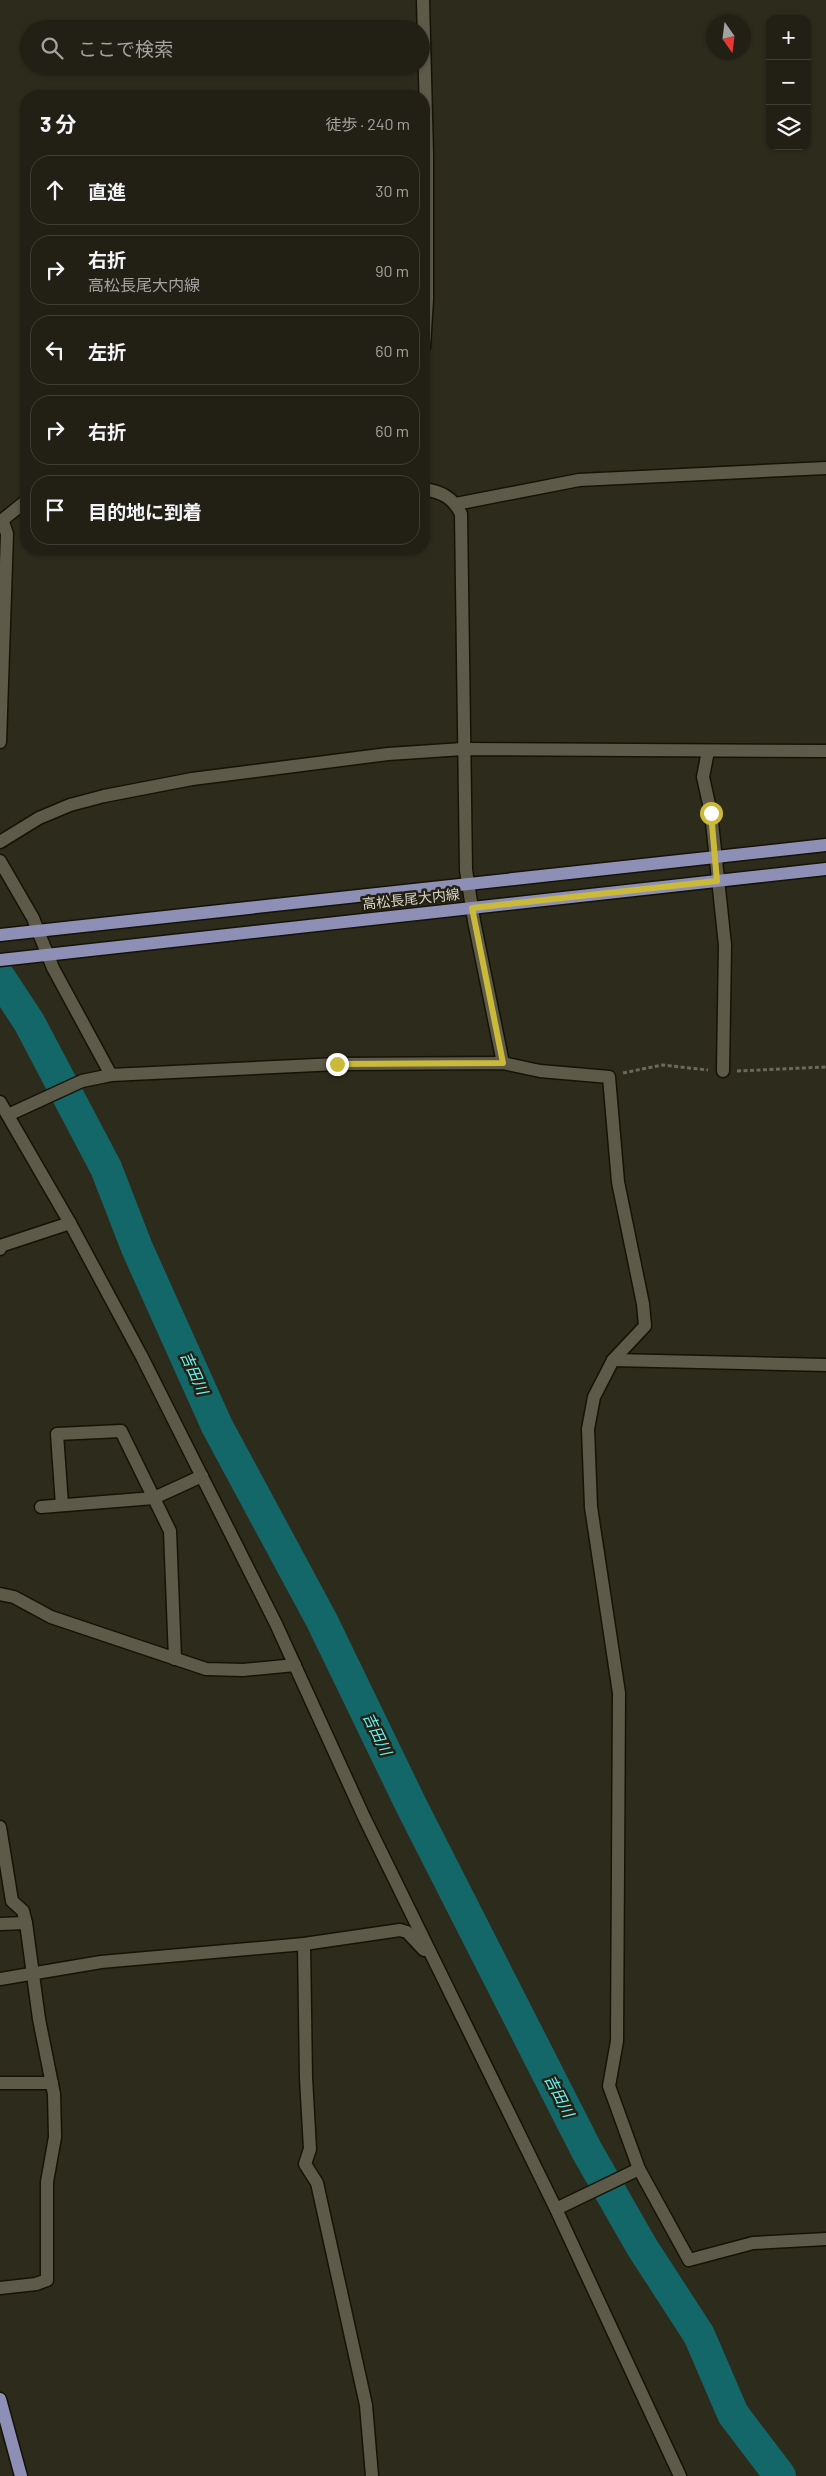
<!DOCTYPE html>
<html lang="ja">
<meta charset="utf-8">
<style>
body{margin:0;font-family:Barlow,"Noto Sans JP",sans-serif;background:#2a281e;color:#f1f3f6}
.controls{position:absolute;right:15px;top:15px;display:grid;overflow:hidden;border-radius:10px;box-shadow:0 1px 4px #0004}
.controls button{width:45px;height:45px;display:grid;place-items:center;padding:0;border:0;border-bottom:1px solid #3f3e34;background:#222015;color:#f1f3f6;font:25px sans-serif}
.compass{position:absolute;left:706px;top:15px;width:45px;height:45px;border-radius:50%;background:#222015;box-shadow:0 1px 4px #0004;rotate:166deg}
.stop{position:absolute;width:15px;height:15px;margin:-11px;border:4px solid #cbba39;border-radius:50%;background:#fff}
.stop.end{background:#cbba39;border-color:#fff;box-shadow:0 1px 5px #0008}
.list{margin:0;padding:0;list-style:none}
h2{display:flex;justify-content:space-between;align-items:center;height:65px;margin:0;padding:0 20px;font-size:21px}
h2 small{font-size:16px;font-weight:400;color:#a2a3a0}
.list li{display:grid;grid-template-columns:32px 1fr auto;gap:15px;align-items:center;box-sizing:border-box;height:70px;margin:0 10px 10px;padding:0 10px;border:1px solid #3f3e34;border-radius:20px}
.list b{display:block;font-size:19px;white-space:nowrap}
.list p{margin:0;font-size:16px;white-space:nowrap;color:#a2a3a0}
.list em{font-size:16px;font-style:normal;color:#a2a3a0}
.icon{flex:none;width:28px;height:28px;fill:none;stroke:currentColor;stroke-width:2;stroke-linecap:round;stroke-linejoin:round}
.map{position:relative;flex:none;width:826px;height:2476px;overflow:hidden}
.search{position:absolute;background:#222015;box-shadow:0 1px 4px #0004;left:20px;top:20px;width:410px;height:55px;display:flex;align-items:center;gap:12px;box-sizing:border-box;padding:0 18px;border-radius:28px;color:#a2a3a0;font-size:19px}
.panel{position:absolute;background:#222015;box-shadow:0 1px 4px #0004;left:20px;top:90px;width:410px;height:465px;border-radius:20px}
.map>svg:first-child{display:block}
</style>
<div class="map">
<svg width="826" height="2476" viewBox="0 0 826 2476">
<rect width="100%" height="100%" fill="#2d2b1c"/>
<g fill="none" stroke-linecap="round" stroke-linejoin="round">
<path stroke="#146769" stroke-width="32" d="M 0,978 L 29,1022 L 106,1168 L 137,1248 L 217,1426 L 322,1621 L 412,1807 L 587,2151 L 642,2247 L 699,2335 L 733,2414 L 780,2476"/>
<defs>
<g id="street">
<path d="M 423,0 L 427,155 L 427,299 L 424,347"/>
<path d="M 424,489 C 441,492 453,497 461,514 L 466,870 L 474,921 L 503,1063"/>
<path d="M 456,504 L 579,480 L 826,468"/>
<path d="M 0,522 L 26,501"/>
<path d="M 0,742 L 7,534 L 3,522"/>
<path d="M 708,751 L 703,777 L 711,813 L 725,945 L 723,1071"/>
<path d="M 38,931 L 53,968 L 111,1075"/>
<path d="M 0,1102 L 70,1223 L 142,1357 L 276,1624 L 364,1817 L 556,2209 L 680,2476"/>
<path d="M 8,1115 L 82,1081 L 111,1075 L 337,1064 L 503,1063 L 540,1071 L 609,1077 L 618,1182 L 643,1304 L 645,1326 L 613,1360 L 594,1397 L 588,1429 L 591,1507 L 619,1693 L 617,2041 L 609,2086 L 639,2169 L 689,2260 L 753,2243 L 826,2239"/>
<path d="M 0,1249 L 0,1246 L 70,1223"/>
<path d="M 613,1360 L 826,1365"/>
<path d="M 62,1505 L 57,1434 L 121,1431 L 170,1531 L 175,1659"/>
<path d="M 41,1507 L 154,1498 L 202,1476"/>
<path d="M 0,1594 L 14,1597 L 51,1617 L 206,1669 L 243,1670 L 295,1665"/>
<path d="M 0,1827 L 12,1901 L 23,1911 L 26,1923 L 39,2019 L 54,2094 L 55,2137 L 47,2182 L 47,2280 L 36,2284 L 0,2288"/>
<path d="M 0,1924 L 26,1923"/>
<path d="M 304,1944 L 306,2078 L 310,2149 L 305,2164 L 317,2183 L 366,2405 L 372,2476"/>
<path d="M 0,1979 L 101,1962 L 304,1944 L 400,1930 L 407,1932 L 424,1950"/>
<path d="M 0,2083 L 52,2083"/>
<path d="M 556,2209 L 639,2169"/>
</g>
<g id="secondary">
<path d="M 0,842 L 39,818 L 70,805 L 104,796 L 192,779 L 388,754 L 463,749 L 826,751"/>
<path d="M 0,861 L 33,918 L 38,931"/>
</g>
<g id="primary">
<path d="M 0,935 L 826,845"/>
<path d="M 0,960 L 826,869"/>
<path d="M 0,2399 L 21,2476"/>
</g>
</defs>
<use href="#street" stroke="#161306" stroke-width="15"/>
<use href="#secondary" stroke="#161306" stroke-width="15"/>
<use href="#primary" stroke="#161306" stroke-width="15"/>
<g stroke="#6b695c" stroke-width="3" stroke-dasharray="4 2.5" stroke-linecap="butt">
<path d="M 737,1071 L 826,1067"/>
<path d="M 623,1073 L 662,1065 L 708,1070"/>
</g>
<use href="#street" stroke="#5d5a4a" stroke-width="12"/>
<use href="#secondary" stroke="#5d5a4a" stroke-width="12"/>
<use href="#primary" stroke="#8e8fb6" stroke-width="12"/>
</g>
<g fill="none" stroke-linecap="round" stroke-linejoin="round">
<path stroke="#cbba39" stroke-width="6" d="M 337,1064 L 503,1063 L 472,908 L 717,881 L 711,813"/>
</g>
<g text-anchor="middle" stroke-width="5" stroke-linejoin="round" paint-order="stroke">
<g font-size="14" fill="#d7d6cc" stroke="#242112">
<text transform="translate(411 899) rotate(-6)" y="5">高松長尾大内線</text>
</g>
<g font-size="15" font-style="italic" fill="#68f7fc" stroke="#242112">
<text transform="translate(194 1373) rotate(66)" y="5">吉田川</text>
<text transform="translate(377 1734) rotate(64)" y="5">吉田川</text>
<text transform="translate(559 2096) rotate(63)" y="5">吉田川</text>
</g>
</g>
</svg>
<div class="controls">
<button>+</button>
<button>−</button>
<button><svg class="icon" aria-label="layers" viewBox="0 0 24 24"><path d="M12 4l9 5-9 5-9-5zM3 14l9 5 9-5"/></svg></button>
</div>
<svg class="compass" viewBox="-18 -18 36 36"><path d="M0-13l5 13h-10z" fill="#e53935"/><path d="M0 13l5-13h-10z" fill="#a2a3a0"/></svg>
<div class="stop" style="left:711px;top:813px"></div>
<div class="stop end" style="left:337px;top:1064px"></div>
<div class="search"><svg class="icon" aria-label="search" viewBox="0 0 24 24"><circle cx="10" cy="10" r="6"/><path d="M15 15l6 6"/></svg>ここで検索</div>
<section class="panel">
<h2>3 分<small>徒歩 · 240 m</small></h2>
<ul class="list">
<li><svg class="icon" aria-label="ahead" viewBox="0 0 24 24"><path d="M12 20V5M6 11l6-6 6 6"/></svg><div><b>直進</b></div><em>30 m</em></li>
<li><svg class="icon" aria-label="right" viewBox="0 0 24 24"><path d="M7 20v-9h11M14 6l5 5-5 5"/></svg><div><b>右折</b><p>高松長尾大内線</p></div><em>90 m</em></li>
<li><svg class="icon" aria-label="left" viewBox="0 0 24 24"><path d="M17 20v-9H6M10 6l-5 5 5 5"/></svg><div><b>左折</b></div><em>60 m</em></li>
<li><svg class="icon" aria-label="right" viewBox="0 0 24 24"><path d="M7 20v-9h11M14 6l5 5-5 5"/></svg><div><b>右折</b></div><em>60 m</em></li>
<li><svg class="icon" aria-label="arrive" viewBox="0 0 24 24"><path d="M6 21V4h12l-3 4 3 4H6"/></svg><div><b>目的地に到着</b></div></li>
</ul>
</section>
</div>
